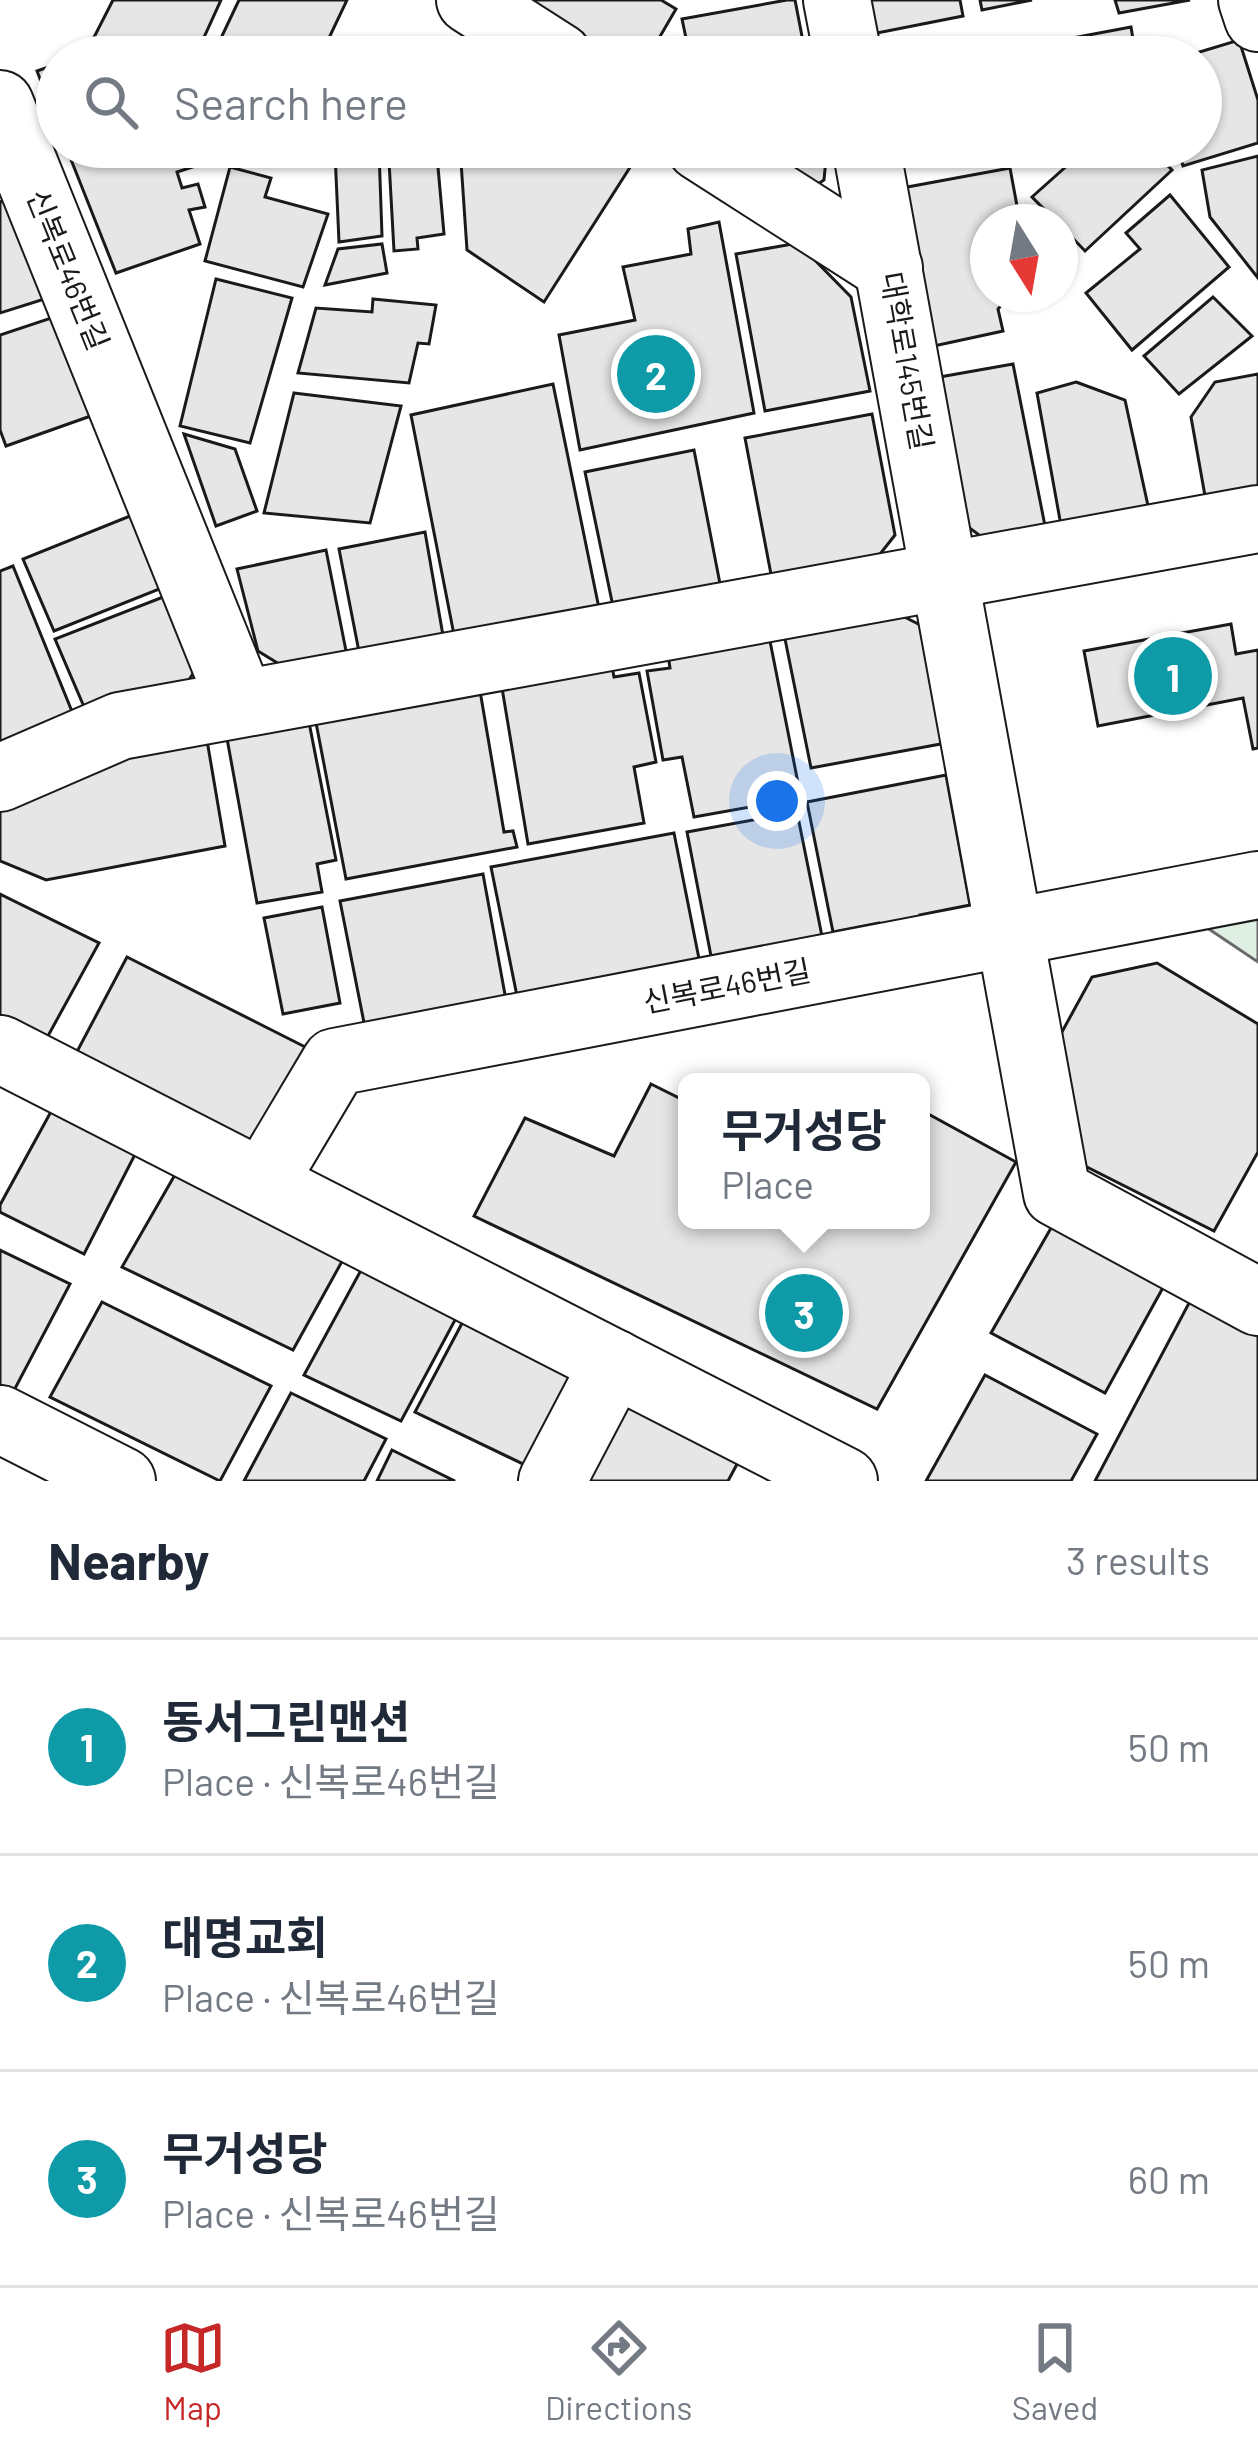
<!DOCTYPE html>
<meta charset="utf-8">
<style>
body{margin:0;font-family:Barlow,"Noto Sans KR",sans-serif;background:#f6f6f7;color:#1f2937}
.compass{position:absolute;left:970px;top:204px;width:108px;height:108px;border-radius:50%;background:#fff;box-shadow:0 3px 9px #0004;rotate:169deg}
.you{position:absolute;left:777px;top:801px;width:42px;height:42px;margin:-30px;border:9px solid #fff;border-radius:50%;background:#1a73e8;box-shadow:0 0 0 18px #1a73e833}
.badge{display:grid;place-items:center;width:78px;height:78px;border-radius:50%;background:#c62828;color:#fff;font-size:39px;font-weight:700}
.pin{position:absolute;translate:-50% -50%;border:6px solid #fff;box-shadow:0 3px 12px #0006}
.popup{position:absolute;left:678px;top:1073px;width:252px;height:156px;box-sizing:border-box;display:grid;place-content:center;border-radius:18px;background:#fff;filter:drop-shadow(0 3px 9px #0005);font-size:39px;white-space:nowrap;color:#747a83}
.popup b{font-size:45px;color:#1f2937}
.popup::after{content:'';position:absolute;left:50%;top:100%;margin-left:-24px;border:24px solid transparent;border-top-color:#fff}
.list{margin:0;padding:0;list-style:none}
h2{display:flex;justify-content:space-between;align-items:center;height:156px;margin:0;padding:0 48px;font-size:51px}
h2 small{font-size:39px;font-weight:400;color:#747a83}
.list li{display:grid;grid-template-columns:78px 1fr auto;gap:36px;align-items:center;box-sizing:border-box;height:216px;padding:0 48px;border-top:3px solid #e0e1e3}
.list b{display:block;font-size:45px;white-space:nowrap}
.list p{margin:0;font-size:39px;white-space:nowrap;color:#747a83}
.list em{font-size:39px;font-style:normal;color:#747a83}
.icon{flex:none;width:66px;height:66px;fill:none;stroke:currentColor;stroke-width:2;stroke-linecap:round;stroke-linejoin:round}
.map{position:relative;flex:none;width:1258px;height:1481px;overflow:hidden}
.search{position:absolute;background:#fff;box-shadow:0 3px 9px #0004;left:36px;right:36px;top:36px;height:132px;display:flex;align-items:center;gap:30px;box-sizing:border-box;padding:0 42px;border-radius:66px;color:#747a83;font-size:45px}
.sheet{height:804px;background:#fff}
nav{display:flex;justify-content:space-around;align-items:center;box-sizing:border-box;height:168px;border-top:3px solid #e0e1e3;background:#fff;font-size:33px;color:#747a83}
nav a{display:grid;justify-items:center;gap:6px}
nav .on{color:#c62828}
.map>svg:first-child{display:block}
</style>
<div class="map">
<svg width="1258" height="1481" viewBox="0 0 1258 1481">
<rect width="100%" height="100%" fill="#fff"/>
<path fill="#e0efe3" stroke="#6a6a6a" stroke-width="3" d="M 1258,902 L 1258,962 L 1188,915 Z"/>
<g fill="#e6e6e6" stroke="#1a1a1a" stroke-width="3">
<path d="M 113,0 L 221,0 L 195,57 L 106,57 L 88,49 Z"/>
<path d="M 239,0 L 347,0 L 320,57 L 212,57 Z"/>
<path d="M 510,0 L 661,0 L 676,9 L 648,57 L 602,57 Z"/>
<path d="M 787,0 L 795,0 L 806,57 L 690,57 L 682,19 Z"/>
<path d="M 865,0 L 960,0 L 963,16 L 872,34 Z"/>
<path d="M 980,0 L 1032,0 L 982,10 Z"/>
<path d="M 1115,0 L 1190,0 L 1119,13 Z"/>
<path d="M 1131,27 L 1136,57 L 1066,57 L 1062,40 Z"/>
<path d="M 1239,40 L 1258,100 L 1258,143 L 1183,166 L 1177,147 L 1201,147 L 1201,57 L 1183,57 Z"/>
<path d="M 994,42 L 997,57 L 915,57 Z"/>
<path d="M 57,64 L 57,123 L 37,71 Z"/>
<path d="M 66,147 L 203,147 L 208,162 L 177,172 L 182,188 L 198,184 L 205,207 L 189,210 L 200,244 L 116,273 Z"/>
<path d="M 460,147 L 643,147 L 544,302 L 467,250 Z"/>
<path d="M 730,147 L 823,147 L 826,159 L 824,180 L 812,188 Z"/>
<path d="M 891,147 L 983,147 L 895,164 Z"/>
<path d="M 1088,147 L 1149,147 L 1172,170 L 1085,251 L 1060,225 L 1060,222 L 1057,222 L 1032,197 Z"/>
<path d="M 379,150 L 382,236 L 339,242 L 335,153 Z"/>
<path d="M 437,156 L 444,234 L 417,238 L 418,249 L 394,251 L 389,161 Z"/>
<path d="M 1258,156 L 1258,278 L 1210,217 L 1202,170 Z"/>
<path d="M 230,167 L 271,178 L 265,197 L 328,214 L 303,287 L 205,261 Z"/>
<path d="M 1010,168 L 1020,222 L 988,222 L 988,294 L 1010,294 L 998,309 L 1003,331 L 934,346 L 902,188 Z"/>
<path d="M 1170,195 L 1229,267 L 1132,350 L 1086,293 L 1140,249 L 1126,233 Z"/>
<path d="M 14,196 L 54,296 L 0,313 L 0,202 Z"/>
<path d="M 719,222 L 754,413 L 580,450 L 559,335 L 635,320 L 623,267 L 691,254 L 688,229 Z"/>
<path d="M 798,243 L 851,297 L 870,391 L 765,411 L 736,254 Z"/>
<path d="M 382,244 L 387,273 L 325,285 L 338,249 Z"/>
<path d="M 216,279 L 292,298 L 250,443 L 180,426 Z"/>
<path d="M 1213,297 L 1252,336 L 1179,394 L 1144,356 Z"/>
<path d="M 373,299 L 436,305 L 429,344 L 418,343 L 409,383 L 298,373 L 316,308 L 372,312 Z"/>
<path d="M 63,314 L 102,412 L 6,446 L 0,430 L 0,335 Z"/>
<path d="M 1013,364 L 1047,536 L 994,546 L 960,521 L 934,378 Z"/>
<path d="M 1258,374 L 1258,498 L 1207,507 L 1191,417 L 1215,382 Z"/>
<path d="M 1076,382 L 1125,400 L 1150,515 L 1062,531 L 1037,393 Z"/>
<path d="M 553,384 L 601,618 L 456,645 L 411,415 Z"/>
<path d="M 294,393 L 401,406 L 370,523 L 264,513 Z"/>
<path d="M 872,414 L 895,535 L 866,572 L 774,590 L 745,438 Z"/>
<path d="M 184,434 L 235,449 L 257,511 L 216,526 Z"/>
<path d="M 694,450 L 722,594 L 615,616 L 585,472 Z"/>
<path d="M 140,512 L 172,584 L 54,631 L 23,559 Z"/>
<path d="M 425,532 L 445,647 L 361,662 L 339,549 Z"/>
<path d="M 326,550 L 349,666 L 297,675 L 258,651 L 237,569 Z"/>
<path d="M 13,566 L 73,714 L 0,746 L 0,571 Z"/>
<path d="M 176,592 L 203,658 L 185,686 L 85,709 L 55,639 Z"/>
<path d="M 889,609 L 924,627 L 946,743 L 811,768 L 783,629 Z"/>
<path d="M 1231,624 L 1236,654 L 1258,650 L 1258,748 L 1253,749 L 1243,698 L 1098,726 L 1084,651 Z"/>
<path d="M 768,631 L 801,798 L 694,817 L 682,757 L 663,760 L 647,671 L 670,668 L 667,648 Z"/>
<path d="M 610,656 L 614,677 L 639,673 L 656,762 L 634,767 L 644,823 L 528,844 L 500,676 Z"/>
<path d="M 478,679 L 504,832 L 513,831 L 517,847 L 346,879 L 313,707 Z"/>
<path d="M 306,707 L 336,860 L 317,864 L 322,892 L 257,903 L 224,722 Z"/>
<path d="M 202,711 L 225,846 L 46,880 L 0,861 L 0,778 Z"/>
<path d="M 946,775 L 970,905 L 920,915 L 923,929 L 883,938 L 879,923 L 833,932 L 807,802 Z"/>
<path d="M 797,812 L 828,966 L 717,987 L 687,832 Z"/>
<path d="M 674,833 L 705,989 L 522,1021 L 491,867 Z"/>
<path d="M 483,874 L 510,1022 L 369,1048 L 340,901 Z"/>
<path d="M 0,894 L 99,943 L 32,1065 L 0,1049 Z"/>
<path d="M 322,907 L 340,1003 L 283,1014 L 264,918 Z"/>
<path d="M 127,957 L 335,1062 L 263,1183 L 62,1080 Z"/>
<path d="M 1157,963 L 1258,1024 L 1258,1152 L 1214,1231 L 1079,1163 L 1057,1041 L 1092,977 Z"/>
<path d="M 651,1084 L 687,1102 L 687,1220 L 921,1220 L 921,1110 L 1016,1162 L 877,1409 L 474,1216 L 525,1118 L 614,1156 Z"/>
<path d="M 59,1097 L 144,1137 L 84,1254 L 0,1212 L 0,1205 Z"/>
<path d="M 176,1173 L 345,1256 L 293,1350 L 122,1267 Z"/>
<path d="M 1059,1214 L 1171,1273 L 1105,1393 L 991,1333 Z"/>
<path d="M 0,1250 L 70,1284 L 10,1398 L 0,1393 Z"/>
<path d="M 366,1261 L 462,1307 L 401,1421 L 304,1375 Z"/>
<path d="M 1198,1286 L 1258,1319 L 1258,1481 L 1095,1481 Z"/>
<path d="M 102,1302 L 271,1386 L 220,1481 L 50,1397 Z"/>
<path d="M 468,1312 L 576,1362 L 550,1477 L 415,1412 Z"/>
<path d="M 985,1375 L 1097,1434 L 1071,1481 L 926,1481 Z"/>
<path d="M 291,1393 L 386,1439 L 364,1481 L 244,1481 Z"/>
<path d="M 617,1394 L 750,1440 L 728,1481 L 571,1481 Z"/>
<path d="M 392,1450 L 455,1481 L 377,1481 Z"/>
</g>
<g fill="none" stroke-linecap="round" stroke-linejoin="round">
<defs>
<g id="minor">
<path d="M 470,0 L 559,57"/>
<path d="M 837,0 L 848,57"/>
<path d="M 1252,0 L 1258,18"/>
<path d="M 0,104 L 241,703"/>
<path d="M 700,147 L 889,268"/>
<path d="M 866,147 L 1057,1193 L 1258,1302"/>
<path d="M 0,778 L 120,726 L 1258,519"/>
<path d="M 0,1049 L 844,1481"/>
<path d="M 263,1183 L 335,1062 L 1258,885"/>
<path d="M 0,1419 L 122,1481"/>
<path d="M 552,1481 L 614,1363"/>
</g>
</defs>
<use href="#minor" stroke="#1a1a1a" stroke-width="70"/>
<use href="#minor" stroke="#fff" stroke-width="66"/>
</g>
<g text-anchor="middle" stroke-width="9" stroke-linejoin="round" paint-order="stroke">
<g font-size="30" fill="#1a1a1a" stroke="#fff">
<text transform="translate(67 270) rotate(68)" y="10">신복로46번길</text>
<text transform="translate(906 361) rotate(80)" y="10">대학로145번길</text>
<text transform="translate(727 987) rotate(-11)" y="10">신복로46번길</text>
</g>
</g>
</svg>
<svg class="compass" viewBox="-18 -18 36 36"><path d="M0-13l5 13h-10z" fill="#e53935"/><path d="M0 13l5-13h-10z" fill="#747a83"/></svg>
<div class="you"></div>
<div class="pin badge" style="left:1173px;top:676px;background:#0f9aa8">1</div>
<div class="pin badge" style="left:656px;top:374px;background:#0f9aa8">2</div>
<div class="pin badge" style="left:804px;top:1313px;background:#0f9aa8">3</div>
<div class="popup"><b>무거성당</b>Place</div>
<div class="search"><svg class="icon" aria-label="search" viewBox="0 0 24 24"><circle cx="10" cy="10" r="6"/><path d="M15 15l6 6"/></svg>Search here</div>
</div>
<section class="sheet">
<h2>Nearby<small>3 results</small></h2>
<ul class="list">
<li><span class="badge" style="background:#0f9aa8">1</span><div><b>동서그린맨션</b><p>Place · 신복로46번길</p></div><em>50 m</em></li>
<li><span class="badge" style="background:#0f9aa8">2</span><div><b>대명교회</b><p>Place · 신복로46번길</p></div><em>50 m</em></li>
<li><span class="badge" style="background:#0f9aa8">3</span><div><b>무거성당</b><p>Place · 신복로46번길</p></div><em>60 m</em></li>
</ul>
</section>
<nav>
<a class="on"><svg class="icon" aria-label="map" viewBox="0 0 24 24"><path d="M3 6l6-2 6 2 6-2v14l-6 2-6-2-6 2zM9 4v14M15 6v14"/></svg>Map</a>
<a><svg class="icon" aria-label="directions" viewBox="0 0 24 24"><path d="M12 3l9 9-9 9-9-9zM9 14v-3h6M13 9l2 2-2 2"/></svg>Directions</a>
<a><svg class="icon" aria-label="saved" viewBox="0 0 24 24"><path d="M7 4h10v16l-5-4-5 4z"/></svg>Saved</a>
</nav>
